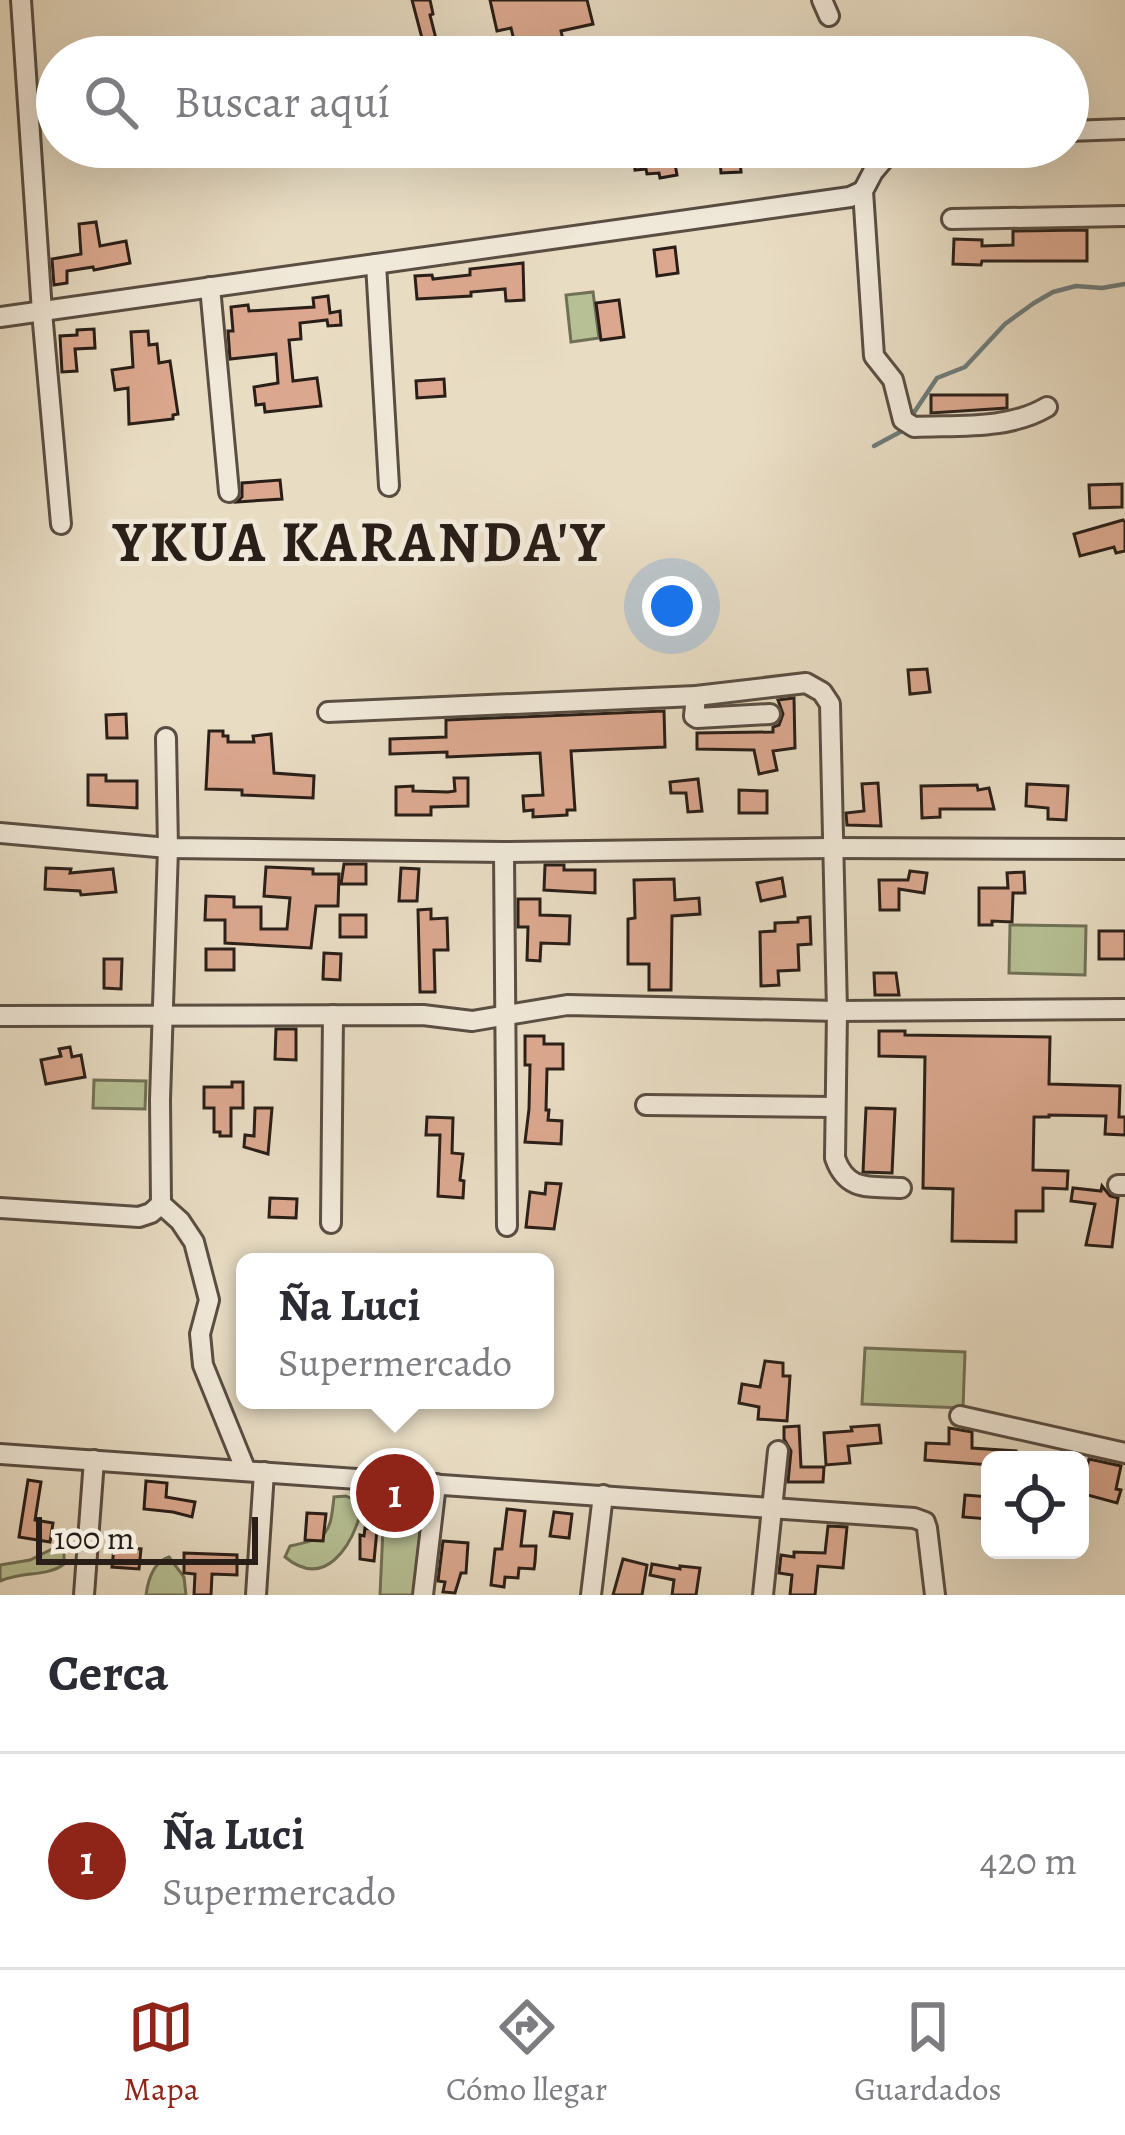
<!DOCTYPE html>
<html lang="es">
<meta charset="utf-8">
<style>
body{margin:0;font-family:Alegreya,serif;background:#f2f2f3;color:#2b2b33}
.controls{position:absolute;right:36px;bottom:36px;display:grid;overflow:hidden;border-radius:18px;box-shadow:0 12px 48px #0002}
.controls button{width:108px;height:108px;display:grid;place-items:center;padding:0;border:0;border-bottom:3px solid #e1e1e2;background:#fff;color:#2b2b33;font:60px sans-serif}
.scale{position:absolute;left:36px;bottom:30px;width:222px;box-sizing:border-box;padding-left:12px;border:6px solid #2a1f18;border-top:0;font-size:33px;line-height:42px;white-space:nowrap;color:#2a1f18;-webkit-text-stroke:9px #f0e8d8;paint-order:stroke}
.you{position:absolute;left:672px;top:606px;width:42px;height:42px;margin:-30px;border:9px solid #fff;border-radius:50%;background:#1a73e8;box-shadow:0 0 0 18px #1a73e833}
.badge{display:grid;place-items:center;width:78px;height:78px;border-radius:50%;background:#8f2418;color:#fff;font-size:39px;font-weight:700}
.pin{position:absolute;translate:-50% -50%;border:6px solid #fff;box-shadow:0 3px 12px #0006}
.popup{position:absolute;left:236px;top:1253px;width:318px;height:156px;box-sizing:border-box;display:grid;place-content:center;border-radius:18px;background:#fff;filter:drop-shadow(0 3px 9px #0005);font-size:39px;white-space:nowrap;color:#7c7c81}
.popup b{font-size:45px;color:#2b2b33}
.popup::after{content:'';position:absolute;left:50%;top:100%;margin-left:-24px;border:24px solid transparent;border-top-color:#fff}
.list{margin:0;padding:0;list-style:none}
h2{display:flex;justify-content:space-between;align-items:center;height:156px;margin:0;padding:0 48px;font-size:51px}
h2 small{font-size:39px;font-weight:400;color:#7c7c81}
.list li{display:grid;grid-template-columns:78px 1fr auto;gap:36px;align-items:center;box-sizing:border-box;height:216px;padding:0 48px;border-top:3px solid #e1e1e2}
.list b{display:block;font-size:45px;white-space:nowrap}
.list p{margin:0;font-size:39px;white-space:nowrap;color:#7c7c81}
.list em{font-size:39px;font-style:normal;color:#7c7c81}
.icon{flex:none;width:66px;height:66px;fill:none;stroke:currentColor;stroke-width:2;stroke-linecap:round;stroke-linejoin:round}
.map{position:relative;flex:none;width:1125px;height:1595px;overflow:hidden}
.search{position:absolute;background:#fff;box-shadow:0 12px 48px #0002;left:36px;right:36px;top:36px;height:132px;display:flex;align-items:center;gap:30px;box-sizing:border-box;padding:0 42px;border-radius:66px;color:#7c7c81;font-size:45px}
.sheet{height:372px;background:#fff}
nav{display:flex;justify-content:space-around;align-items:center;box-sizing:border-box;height:168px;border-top:3px solid #e1e1e2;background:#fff;font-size:33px;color:#7c7c81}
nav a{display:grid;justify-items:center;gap:6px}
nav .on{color:#8f2418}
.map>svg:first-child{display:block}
</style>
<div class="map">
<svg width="1125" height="1595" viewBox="0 0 1125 1595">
<rect width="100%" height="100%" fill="#e8dcc3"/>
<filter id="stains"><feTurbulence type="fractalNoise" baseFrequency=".00167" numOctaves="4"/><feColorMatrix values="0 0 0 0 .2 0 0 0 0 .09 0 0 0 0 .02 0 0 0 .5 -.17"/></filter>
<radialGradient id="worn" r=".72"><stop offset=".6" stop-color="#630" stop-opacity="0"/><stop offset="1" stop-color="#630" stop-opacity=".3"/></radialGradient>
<g fill="#b6c094" stroke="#707056" stroke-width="3">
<path d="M 593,292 L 599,338 L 571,342 L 566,295 Z"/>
<path d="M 1010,925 L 1086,926 L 1085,975 L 1009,973 Z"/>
<path d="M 94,1080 L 146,1081 L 145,1109 L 93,1108 Z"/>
<path d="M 865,1348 L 965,1352 L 963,1408 L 862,1404 Z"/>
<path d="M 346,1496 L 357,1501 L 361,1512 C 351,1547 325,1590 285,1557 L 290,1546 C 329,1538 330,1534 334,1497 Z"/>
<path d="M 402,1510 L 413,1510 C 432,1531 420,1569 417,1595 L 380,1595 L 383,1529 Z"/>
<path d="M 52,1549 L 64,1552 L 64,1564 C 48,1577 23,1571 0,1581 L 0,1565 L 30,1560 Z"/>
<path d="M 169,1557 L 184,1577 L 186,1595 L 146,1595 C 148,1580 153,1562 169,1557 Z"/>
</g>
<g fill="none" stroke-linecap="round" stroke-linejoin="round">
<g stroke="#6d7b7a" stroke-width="4.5">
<path d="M 911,417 L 937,378 L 965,367 L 1005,324 L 1034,303 L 1053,292 L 1076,286 L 1102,288 L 1125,284"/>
<path d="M 874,446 L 902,431 L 905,427"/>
</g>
</g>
<g fill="#dba88f" stroke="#2a1f18" stroke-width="3">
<path d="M 412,0 L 430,0 L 433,14 L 430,15 L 436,39 L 423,42 Z"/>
<path d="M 490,0 L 587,0 L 593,24 L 561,31 L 567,57 L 518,57 L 511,28 L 497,31 Z"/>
<path d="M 672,147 L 677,175 L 660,178 L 659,173 L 647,174 L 646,169 L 635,170 L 633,151 Z"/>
<path d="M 719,147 L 739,147 L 741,172 L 721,173 Z"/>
<path d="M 96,222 L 100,246 L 126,241 L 130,263 L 94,270 L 93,267 L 67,271 L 67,283 L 54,285 L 52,259 L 81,254 L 79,224 Z"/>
<path d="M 1087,230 L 1087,261 L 982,261 L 981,265 L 953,264 L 954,239 L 982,240 L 982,246 L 1013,245 L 1013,231 Z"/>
<path d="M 675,247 L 678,273 L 657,276 L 654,250 Z"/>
<path d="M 523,263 L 524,300 L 506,301 L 505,289 L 471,292 L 471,296 L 417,299 L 415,276 L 432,275 L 433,279 L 470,275 L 470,269 Z"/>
<path d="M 328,296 L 330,313 L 340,311 L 341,325 L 328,326 L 327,320 L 300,323 L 301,339 L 289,340 L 293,381 L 317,378 L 321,406 L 265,412 L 264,404 L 256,405 L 254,387 L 278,383 L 276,354 L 230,359 L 228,331 L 233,331 L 231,307 L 248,305 L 249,311 L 314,307 L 313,298 Z"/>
<path d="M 619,300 L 624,337 L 601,340 L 596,303 Z"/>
<path d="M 94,329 L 95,348 L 75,349 L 77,371 L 62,372 L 60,336 L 77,335 L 77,330 Z"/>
<path d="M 148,331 L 149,345 L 157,344 L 159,363 L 170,361 L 178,414 L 173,415 L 173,419 L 129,424 L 128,388 L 115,390 L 112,370 L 133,367 L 131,332 Z"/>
<path d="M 444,379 L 445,396 L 417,398 L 416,381 Z"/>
<path d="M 931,395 L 1007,395 L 1007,408 L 931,413 Z"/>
<path d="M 280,480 L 282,499 L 237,502 L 242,497 L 242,483 Z"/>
<path d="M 1122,484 L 1122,507 L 1090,508 L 1089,485 Z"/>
<path d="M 1123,520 L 1125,522 L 1125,551 L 1116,553 L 1114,547 L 1080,556 L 1074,534 Z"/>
<path d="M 927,669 L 930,692 L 910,694 L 908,670 Z"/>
<path d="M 794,698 L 795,748 L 773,751 L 777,770 L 759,774 L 754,750 L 697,749 L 697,733 L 773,732 L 773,727 L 779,725 L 783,714 L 778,700 Z"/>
<path d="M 664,711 L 665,747 L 571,751 L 575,810 L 567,810 L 567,815 L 533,817 L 533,810 L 524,811 L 523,796 L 543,795 L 540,753 L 447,757 L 447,752 L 390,754 L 390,739 L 446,737 L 446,720 Z"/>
<path d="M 126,714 L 127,738 L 107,738 L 106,715 Z"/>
<path d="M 209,731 L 223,731 L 223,736 L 228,736 L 228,742 L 254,742 L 253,736 L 271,734 L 274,773 L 314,776 L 313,798 L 242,795 L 242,790 L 206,789 Z"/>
<path d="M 88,775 L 106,775 L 106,781 L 137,781 L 137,808 L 88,805 Z"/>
<path d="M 454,778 L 468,778 L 468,806 L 431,807 L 431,815 L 396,815 L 396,787 L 413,786 L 413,791 L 448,792 L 455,791 Z"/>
<path d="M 698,779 L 702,811 L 688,812 L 686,793 L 671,793 L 670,782 Z"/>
<path d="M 878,783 L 881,826 L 847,825 L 846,813 L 864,811 L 862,784 Z"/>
<path d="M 1027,784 L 1068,786 L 1066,820 L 1048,819 L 1048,808 L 1026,806 Z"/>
<path d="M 977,785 L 978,790 L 989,788 L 994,809 L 940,809 L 940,817 L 922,818 L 921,786 Z"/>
<path d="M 739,790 L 767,791 L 767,813 L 739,813 Z"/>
<path d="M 344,864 L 366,864 L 366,884 L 341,884 Z"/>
<path d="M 545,865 L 564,865 L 564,870 L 595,870 L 595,893 L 544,890 Z"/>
<path d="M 266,867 L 313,869 L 313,874 L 339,874 L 338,906 L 316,906 L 311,948 L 225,943 L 225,920 L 205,920 L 206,896 L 234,897 L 234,907 L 261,907 L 261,929 L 287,929 L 290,898 L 264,896 Z"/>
<path d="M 46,868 L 71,869 L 70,873 L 113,869 L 116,892 L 81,895 L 80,891 L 45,889 Z"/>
<path d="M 401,868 L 419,869 L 417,901 L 399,901 Z"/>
<path d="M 910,871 L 927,873 L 924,893 L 899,889 L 899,910 L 880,910 L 879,880 L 908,880 Z"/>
<path d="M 1024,872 L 1025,893 L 1013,893 L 1012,922 L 992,921 L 992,925 L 979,925 L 979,888 L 1008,888 L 1007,873 Z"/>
<path d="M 782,878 L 785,896 L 761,901 L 757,883 Z"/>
<path d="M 674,879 L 675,900 L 699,898 L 700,914 L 672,916 L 671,990 L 649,990 L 649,964 L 628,964 L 628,919 L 635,918 L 634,880 Z"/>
<path d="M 518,899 L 540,899 L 540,915 L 570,916 L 569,944 L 541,943 L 540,961 L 527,960 L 528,927 L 518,927 Z"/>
<path d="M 431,909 L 431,919 L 447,918 L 448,950 L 434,950 L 435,992 L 420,992 L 418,910 Z"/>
<rect x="340" y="915" width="26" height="22"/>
<path d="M 810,917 L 811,944 L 798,945 L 799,970 L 778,971 L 779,985 L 761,986 L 760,932 L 775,931 L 775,923 L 798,922 L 798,918 Z"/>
<rect x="1099" y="931" width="26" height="28"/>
<rect x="206" y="949" width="28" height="21"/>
<path d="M 324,953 L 341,954 L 340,980 L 323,979 Z"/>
<path d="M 104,959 L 122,959 L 121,989 L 104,988 Z"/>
<path d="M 874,973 L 896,973 L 899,995 L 875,995 Z"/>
<path d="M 276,1029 L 296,1029 L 296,1060 L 275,1059 Z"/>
<path d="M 879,1031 L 905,1031 L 905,1035 L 1050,1037 L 1049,1084 L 1120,1086 L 1119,1117 L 1125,1117 L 1125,1135 L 1105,1134 L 1106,1116 L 1049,1115 L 1049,1117 L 1034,1117 L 1033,1170 L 1068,1171 L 1067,1189 L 1043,1188 L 1043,1211 L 1016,1211 L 1016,1242 L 952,1241 L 953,1189 L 923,1188 L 925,1057 L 879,1056 Z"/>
<path d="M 525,1036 L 544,1036 L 544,1044 L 563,1044 L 563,1069 L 547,1069 L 546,1110 L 549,1110 L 548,1120 L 562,1121 L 561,1144 L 525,1142 L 529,1109 L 530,1065 L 525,1065 Z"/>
<path d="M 70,1047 L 72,1057 L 81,1055 L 85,1077 L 46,1084 L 41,1060 L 61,1056 L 59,1049 Z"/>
<path d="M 232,1082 L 243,1082 L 243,1108 L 231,1108 L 231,1136 L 220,1136 L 220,1132 L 214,1132 L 214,1108 L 204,1108 L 204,1087 L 232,1087 Z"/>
<path d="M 255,1108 L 272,1108 L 268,1154 L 244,1147 L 245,1135 L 254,1136 Z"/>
<path d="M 866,1108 L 895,1109 L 892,1173 L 863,1172 Z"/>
<path d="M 427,1117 L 453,1118 L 452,1153 L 463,1154 L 460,1180 L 464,1181 L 463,1198 L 438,1196 L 440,1135 L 426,1135 Z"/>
<path d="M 546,1183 L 561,1184 L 554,1229 L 526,1227 L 530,1192 L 545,1194 Z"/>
<path d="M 1102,1186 L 1110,1196 L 1118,1198 L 1112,1247 L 1086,1245 L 1095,1204 L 1071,1201 L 1073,1188 L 1101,1191 Z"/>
<path d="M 270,1198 L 297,1199 L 296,1218 L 269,1217 Z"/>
<path d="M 765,1361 L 783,1363 L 783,1376 L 790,1376 L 787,1421 L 758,1419 L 759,1407 L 739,1403 L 742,1384 L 760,1387 Z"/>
<path d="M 879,1425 L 881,1443 L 848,1446 L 850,1463 L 826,1465 L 824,1433 L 852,1431 L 851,1427 Z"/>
<path d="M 799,1426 L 801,1467 L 824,1467 L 823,1482 L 788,1482 L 791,1451 L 784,1439 L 784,1427 Z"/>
<path d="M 949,1428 L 972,1432 L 972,1448 L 1016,1451 L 1016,1460 L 990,1460 L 990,1465 L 925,1460 L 926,1443 L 949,1444 Z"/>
<path d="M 1089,1459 L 1121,1466 L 1116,1489 L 1121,1490 L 1117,1503 L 1080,1493 L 1082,1477 L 1080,1477 L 1080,1465 L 1087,1467 Z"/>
<path d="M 28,1480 L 41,1482 L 35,1520 L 53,1523 L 50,1542 L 19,1537 Z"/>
<path d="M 146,1481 L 167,1483 L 166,1497 L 195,1502 L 192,1517 L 173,1512 L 144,1509 Z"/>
<path d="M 965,1495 L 990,1497 L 988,1519 L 963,1517 Z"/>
<path d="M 507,1509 L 525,1511 L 521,1546 L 536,1546 L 535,1562 L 534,1569 L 519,1568 L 518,1578 L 505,1577 L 504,1587 L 491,1585 L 495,1549 L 502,1549 Z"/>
<path d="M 554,1512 L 572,1514 L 569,1538 L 550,1536 Z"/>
<path d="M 307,1513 L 326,1514 L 323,1541 L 305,1540 Z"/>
<path d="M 828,1526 L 847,1527 L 843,1568 L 818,1566 L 815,1595 L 790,1595 L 792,1575 L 779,1573 L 781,1555 L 794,1557 L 794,1552 L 825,1553 Z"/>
<path d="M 365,1528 L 377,1530 L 374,1561 L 360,1559 L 360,1535 L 364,1536 Z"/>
<path d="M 443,1541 L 468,1543 L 466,1573 L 461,1573 L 455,1593 L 443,1592 L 445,1582 L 438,1581 Z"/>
<path d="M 114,1547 L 141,1549 L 139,1569 L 112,1567 Z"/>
<path d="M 184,1553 L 237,1555 L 237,1575 L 212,1574 L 211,1595 L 194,1595 L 195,1574 L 184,1573 Z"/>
<path d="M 623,1559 L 647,1565 L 642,1595 L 613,1595 Z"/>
<path d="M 652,1564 L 680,1569 L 680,1566 L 700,1568 L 696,1595 L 672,1595 L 674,1580 L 650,1575 Z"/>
</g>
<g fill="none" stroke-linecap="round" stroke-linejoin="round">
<defs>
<g id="minor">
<path d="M 21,0 L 42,312 L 61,524"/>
<path d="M 822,0 L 829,16"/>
<path d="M 1068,131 L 1125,129"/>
<path d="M 894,147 L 873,172 L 863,191 L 874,356 L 893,380 L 903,420 L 914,427 C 958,425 1008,430 1047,407"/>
<path d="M 952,219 L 1125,216"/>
<path d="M 376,264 L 389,486"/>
<path d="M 210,287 L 229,492"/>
<path d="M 0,317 L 850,197 L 863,191"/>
<path d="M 696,696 L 694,716 L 697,718 L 770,714"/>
<path d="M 328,712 L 696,696 L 806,683 L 822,692 L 830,704 L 837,1011 L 835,1158 C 847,1192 869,1186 901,1188"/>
<path d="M 0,833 L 168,848 L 504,852 L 832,848 L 1125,849"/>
<path d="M 504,852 L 507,1226"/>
<path d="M 0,1016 L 423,1015 L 472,1021 L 567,1005 L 837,1011 L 1125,1009"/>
<path d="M 646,1105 L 834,1107"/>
<path d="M 1118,1185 L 1125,1185"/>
<path d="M 161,1204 L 180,1221 L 194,1242 L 209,1300 L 200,1334 L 203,1365 L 246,1471"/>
<path d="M 0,1208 L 139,1217 L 151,1213 L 161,1204 L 160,1100 L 168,848 L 166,738"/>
<path d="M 331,1223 L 333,1015"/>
<path d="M 960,1416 L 1125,1453"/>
<path d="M 0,1454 L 914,1518 L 925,1522 L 927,1528 L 935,1595"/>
<path d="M 84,1595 L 94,1460"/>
<path d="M 256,1595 L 264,1472"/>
<path d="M 423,1595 L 436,1484"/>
<path d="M 591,1595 L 603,1495"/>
<path d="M 763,1595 L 778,1451"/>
</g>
</defs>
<use href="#minor" stroke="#5a4e43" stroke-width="24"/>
<use href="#minor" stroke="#f0e8d8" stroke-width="18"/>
</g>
<g text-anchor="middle" stroke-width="10" stroke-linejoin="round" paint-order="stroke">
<g font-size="57" font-weight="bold" letter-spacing="3" fill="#2a1f18" stroke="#f0e8d8">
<text x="360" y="561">YKUA KARANDA'Y</text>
</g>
</g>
<rect width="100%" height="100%" filter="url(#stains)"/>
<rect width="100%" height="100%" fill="url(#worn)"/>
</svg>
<div class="controls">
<button><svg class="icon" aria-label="locate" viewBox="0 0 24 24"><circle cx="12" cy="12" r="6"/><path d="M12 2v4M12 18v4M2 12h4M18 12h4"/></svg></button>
</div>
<div class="scale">100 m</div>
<div class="you"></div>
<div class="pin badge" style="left:395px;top:1493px">1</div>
<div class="popup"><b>Ña Luci</b>Supermercado</div>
<div class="search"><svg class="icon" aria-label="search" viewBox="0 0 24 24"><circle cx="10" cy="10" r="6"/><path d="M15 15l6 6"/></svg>Buscar aquí</div>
</div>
<section class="sheet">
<h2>Cerca<small></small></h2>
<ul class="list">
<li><span class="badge">1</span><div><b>Ña Luci</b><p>Supermercado</p></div><em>420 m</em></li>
</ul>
</section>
<nav>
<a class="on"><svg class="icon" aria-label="map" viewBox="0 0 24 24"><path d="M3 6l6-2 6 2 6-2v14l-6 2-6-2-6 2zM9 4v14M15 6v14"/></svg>Mapa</a>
<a><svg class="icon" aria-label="directions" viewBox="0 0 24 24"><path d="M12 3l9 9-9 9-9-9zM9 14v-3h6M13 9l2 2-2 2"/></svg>Cómo llegar</a>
<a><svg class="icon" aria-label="saved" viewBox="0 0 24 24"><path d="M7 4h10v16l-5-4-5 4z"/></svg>Guardados</a>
</nav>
